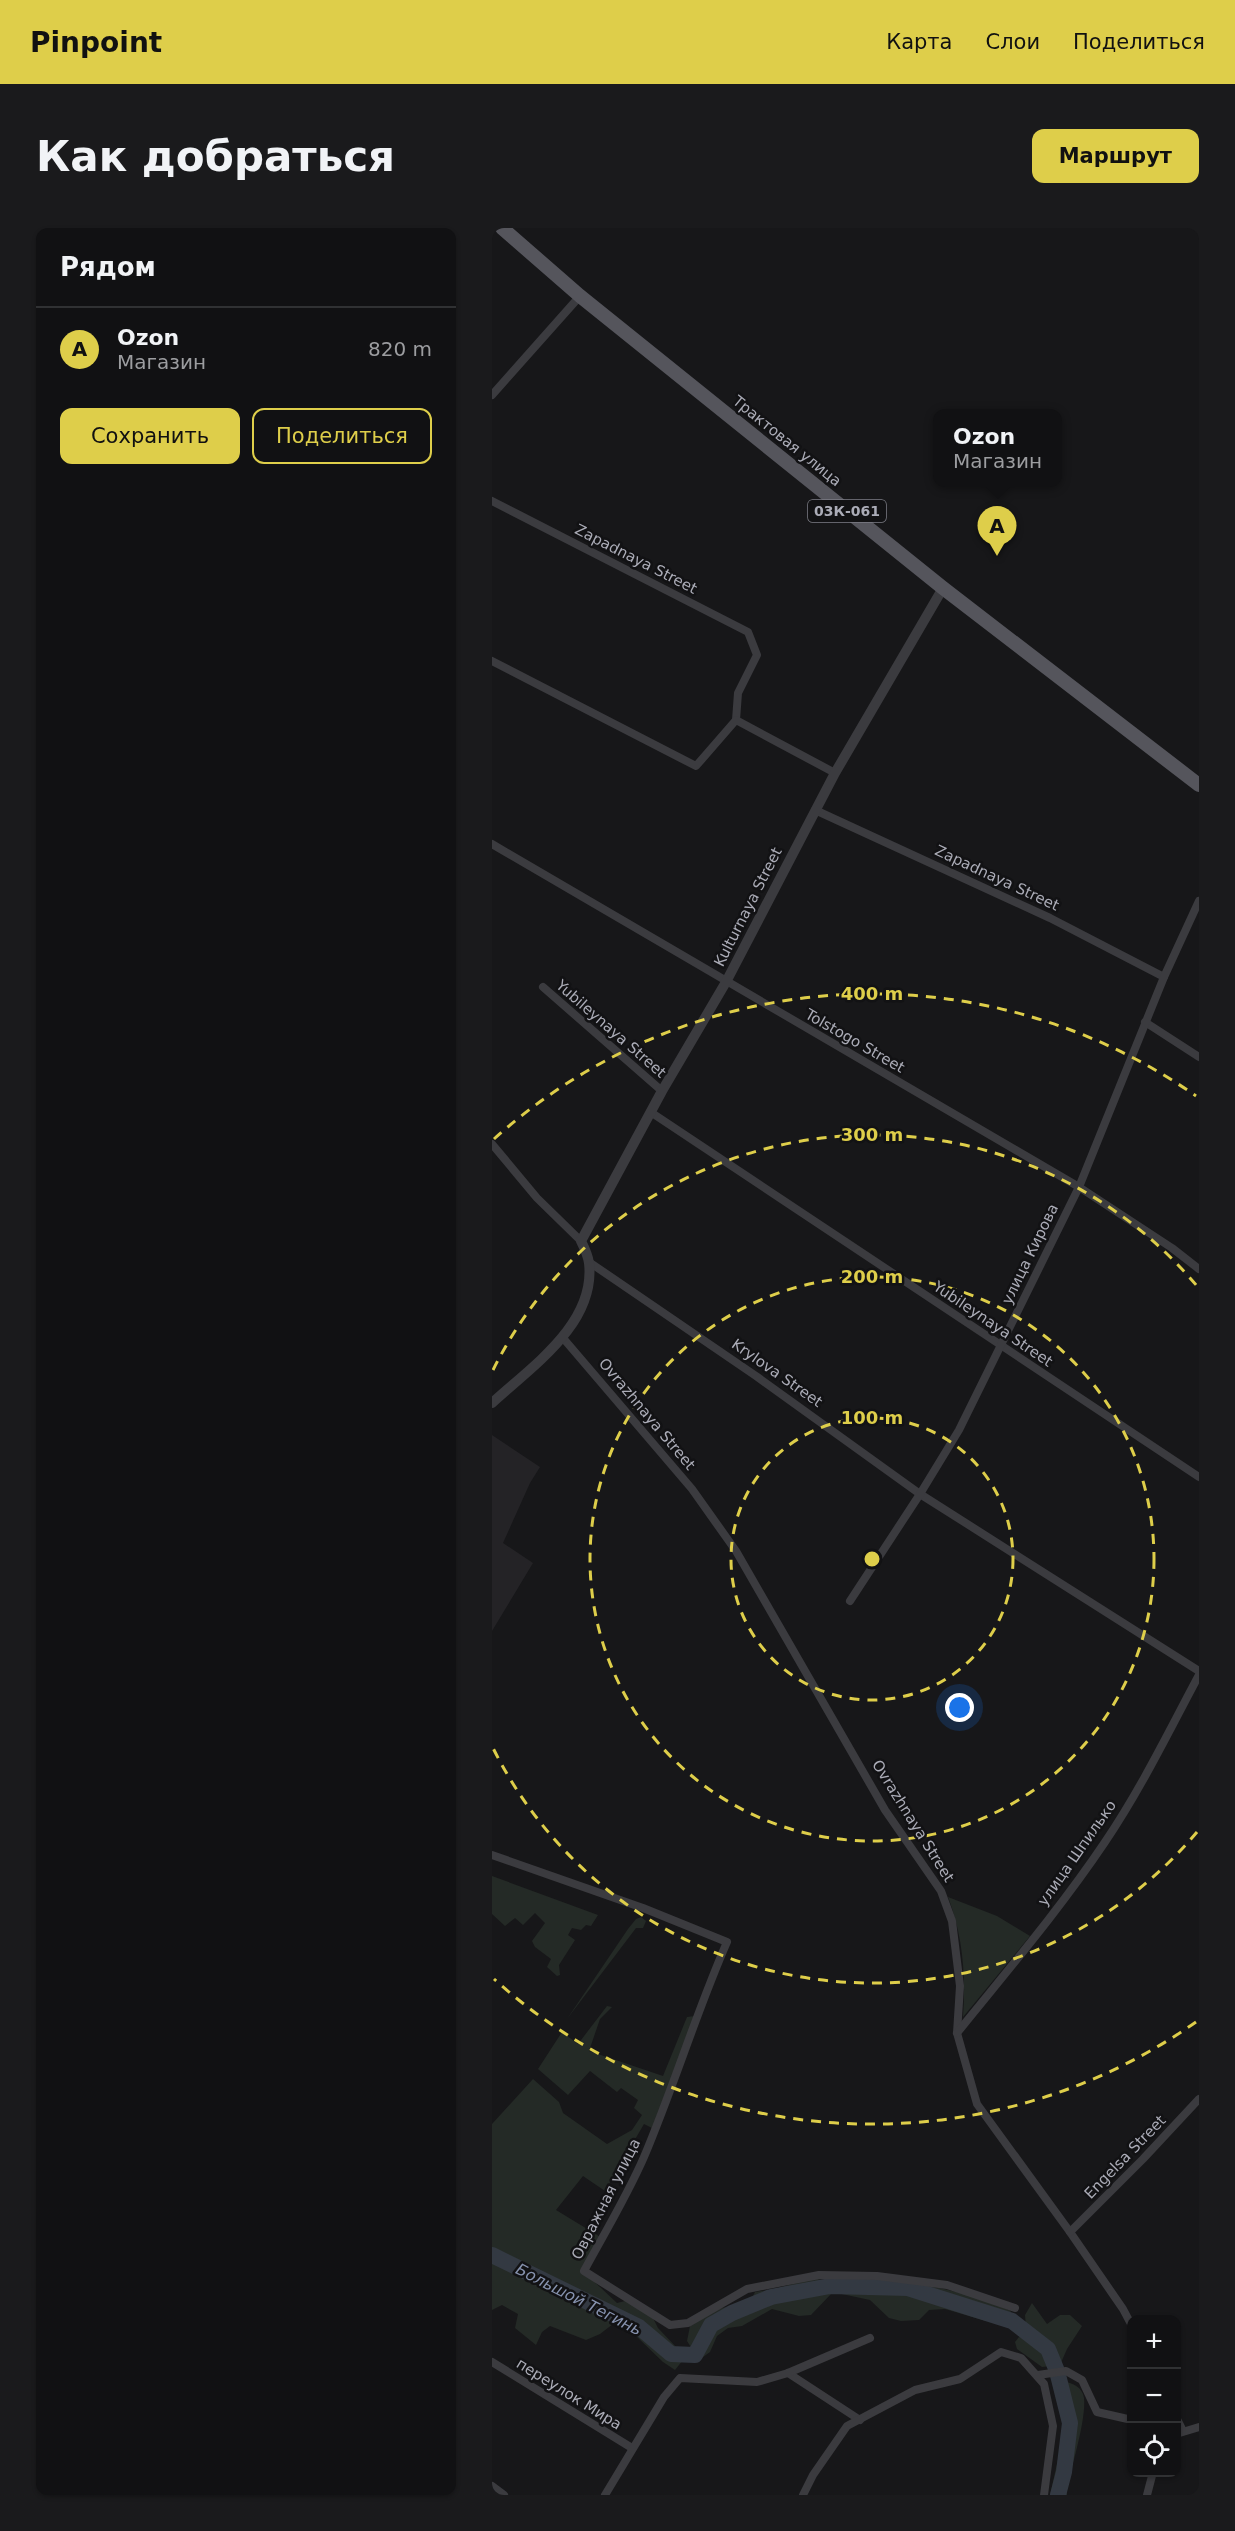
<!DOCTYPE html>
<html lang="ru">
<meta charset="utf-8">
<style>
body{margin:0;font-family:"DejaVu Sans",sans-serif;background:#1a1a1c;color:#f1f3f6}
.controls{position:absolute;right:18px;bottom:18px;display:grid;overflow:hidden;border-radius:12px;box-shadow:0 2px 4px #0004}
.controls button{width:54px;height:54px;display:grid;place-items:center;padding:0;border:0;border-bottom:2px solid #303133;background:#111113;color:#f1f3f6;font:30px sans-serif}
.you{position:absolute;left:468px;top:1480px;width:21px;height:21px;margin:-15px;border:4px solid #fff;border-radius:50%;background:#1a73e8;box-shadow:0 0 0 9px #1a73e833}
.badge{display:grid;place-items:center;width:39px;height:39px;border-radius:50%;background:#dece4a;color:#111;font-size:20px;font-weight:700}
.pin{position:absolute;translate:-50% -50px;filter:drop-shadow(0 2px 3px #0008)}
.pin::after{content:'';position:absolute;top:32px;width:21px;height:18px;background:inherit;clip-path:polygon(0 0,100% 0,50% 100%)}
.popup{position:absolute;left:441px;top:181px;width:129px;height:78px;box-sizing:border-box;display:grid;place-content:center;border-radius:12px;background:#111113;filter:drop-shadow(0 2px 4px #0005);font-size:20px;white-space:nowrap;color:#9c9da0}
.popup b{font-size:22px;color:#f1f3f6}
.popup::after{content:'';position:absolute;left:50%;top:100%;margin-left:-12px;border:12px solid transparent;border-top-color:#111113}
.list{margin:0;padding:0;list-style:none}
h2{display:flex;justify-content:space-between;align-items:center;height:78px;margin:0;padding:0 24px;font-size:26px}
h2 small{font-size:20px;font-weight:400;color:#9c9da0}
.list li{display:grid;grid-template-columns:39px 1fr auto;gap:18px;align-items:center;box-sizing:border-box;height:84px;padding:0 24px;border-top:2px solid #303133}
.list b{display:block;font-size:22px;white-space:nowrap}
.list p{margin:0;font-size:20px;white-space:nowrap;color:#9c9da0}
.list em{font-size:20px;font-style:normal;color:#9c9da0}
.actions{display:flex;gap:12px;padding:18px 24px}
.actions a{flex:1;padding:14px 0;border:2px solid #dece4a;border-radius:12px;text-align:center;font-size:21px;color:#dece4a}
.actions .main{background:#dece4a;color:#111}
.icon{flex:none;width:33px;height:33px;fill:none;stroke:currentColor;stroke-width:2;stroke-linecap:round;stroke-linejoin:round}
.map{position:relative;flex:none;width:707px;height:2267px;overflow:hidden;border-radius:12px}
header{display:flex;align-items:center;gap:36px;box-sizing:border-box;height:84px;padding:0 30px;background:#dece4a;color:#111}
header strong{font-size:28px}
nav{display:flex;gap:33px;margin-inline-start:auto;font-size:21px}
.intro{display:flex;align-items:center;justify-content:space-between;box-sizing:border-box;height:144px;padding:0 36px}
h1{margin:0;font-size:42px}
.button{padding:15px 27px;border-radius:12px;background:#dece4a;color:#111;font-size:21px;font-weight:700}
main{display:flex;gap:36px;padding:0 36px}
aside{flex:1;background:#111113;border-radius:12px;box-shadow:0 2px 4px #0004}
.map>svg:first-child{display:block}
</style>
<header>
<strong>Pinpoint</strong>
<nav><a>Карта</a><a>Слои</a><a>Поделиться</a></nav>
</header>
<div class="intro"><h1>Как добраться</h1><a class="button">Маршрут</a></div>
<main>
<aside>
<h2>Рядом<small></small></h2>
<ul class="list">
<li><span class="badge">A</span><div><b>Ozon</b><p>Магазин</p></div><em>820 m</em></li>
</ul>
<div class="actions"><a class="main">Сохранить</a><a>Поделиться</a></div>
</aside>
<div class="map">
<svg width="707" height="2267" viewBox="0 0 707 2267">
<rect width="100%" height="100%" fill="#171719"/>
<path fill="#242326" d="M 0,1207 L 48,1239 L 38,1255 L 11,1315 L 41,1335 L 0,1403 Z"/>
<g fill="#242a26">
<path d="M 0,1648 L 106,1687 L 99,1698 L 94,1697 L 89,1702 L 80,1700 L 76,1707 L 83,1712 L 67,1737 L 68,1747 L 65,1748 L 55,1739 L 59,1731 L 43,1719 L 40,1713 L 53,1695 L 43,1685 L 31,1697 L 23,1690 L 13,1698 L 0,1686 Z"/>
<path d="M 456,1669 L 505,1688 L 538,1708 L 471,1789 C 474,1748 471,1708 456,1669 Z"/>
<path d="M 149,1689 L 154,1693 L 151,1700 L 144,1700 L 75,1791 L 136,1701 L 144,1691 Z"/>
<path d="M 115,1778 L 120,1779 L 108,1791 L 97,1823 L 171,1848 L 195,1789 L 203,1788 L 160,1900 L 152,1896 L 113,1963 L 91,1948 L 64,1982 L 110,2010 L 92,2044 L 125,2075 L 137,2072 L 158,2084 L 166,2100 L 185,2120 L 191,2132 L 183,2142 L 171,2134 L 143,2107 L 121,2096 L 108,2106 L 94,2112 L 58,2098 L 50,2104 L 44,2117 L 23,2100 L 26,2086 L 10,2077 L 0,2082 L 0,1896 L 41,1851 L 67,1874 L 71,1885 L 115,1916 L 140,1902 L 150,1887 L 142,1880 L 146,1872 L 129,1860 L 125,1864 L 98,1843 L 76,1867 L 46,1841 L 70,1804 L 86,1816 Z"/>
<path d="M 324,2050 L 332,2054 L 339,2066 L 319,2087 L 307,2088 L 280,2081 L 250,2098 L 236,2100 L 225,2108 L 218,2124 L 207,2132 L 195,2113 L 198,2098 L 223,2082 L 259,2072 L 263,2064 L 282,2061 Z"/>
<path d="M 363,2051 C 421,2054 465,2059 519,2083 L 516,2090 L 503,2085 L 494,2093 L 453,2081 L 437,2082 L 427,2092 L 409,2093 L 397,2090 L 378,2072 L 345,2065 L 356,2054 Z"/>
<path d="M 540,2075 L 555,2096 L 568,2087 L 578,2087 L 590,2098 L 575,2121 L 568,2137 L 550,2139 L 525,2121 L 523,2114 L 527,2109 L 535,2110 L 533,2087 Z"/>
<path d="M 572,2153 C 580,2156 587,2157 591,2166 C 597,2181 580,2239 575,2257 L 575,2267 L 558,2267 L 569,2218 L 571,2190 L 566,2172 Z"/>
</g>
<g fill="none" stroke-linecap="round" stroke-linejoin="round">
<path stroke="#333942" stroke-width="16" d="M 0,2027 L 147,2099 L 179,2126 L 203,2127 L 219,2097 L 240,2085 L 279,2069 L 338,2058 L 416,2060 L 520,2093 L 556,2121 L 565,2143 L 578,2195 L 572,2244 L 566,2267"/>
<g stroke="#3b3b3f" stroke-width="8">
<path d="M 0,167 L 88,68"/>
<path d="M 0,273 L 256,404 L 265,427 L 246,465 L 244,492"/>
<path d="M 0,433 L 204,538 L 244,492 L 343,545"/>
<path d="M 323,582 L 558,690 L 672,749"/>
<path d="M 0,616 L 587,959 L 680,1020 L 707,1041"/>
<path d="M 51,759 L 170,863"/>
<path d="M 653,794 L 707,829"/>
<path d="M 160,885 L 707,1249"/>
<path d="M 0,916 L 45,970 L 89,1013"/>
<path d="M 97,1034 L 264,1148 L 428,1266 L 707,1443"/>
<path d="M 71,1110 L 200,1261 L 244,1323 L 393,1582 L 449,1663 L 460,1693 L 468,1758 L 465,1805 L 485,1876 L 578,2004 L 631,2081 L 640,2098"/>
<path d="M 358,1373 L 428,1266 L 467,1202 L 587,959 L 672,749 L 707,673"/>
<path d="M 0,1627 L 151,1680 L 235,1714 C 204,1785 182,1858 152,1929 C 135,1968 112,2006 92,2043 L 178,2097 L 196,2095 L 255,2061 L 327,2047 L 385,2048 L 455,2057 L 523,2080"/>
<path d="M 465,1805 C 515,1743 568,1681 613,1614 C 649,1561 677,1503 707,1447"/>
<path d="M 578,2004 L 651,1931 L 707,1871"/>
<path d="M 0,2134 L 140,2220"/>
<path d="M 296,2145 L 368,2192"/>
<path d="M 546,2147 L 574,2143 L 590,2152 L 605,2184 L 640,2192"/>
<path d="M 684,2189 L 691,2203"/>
<path d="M 684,2206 L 707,2199"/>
<path d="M 0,2258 L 12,2267"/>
<path d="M 113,2267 L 172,2169 L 188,2150 L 265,2154 L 296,2145 L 378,2110"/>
<path d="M 311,2267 L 321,2247 L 355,2198 L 423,2162 L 468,2151 L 509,2124 L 529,2130 L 552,2156 L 561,2198 L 552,2267"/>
<path d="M 655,2267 L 661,2244"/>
</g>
<path stroke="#3b3b3f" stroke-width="10" d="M 0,1175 C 39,1139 104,1096 97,1035 C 96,1028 92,1019 89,1013 L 170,863 L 234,754 L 343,545 L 451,360"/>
<path stroke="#55555c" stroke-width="14" d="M 10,0 L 88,68 L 451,360 L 707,557"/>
</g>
<g fill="none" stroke="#dece4a" stroke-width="3" stroke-dasharray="10 8">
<circle cx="380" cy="1331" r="141"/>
<circle cx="380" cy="1331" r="282"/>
<path d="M705 1604A424 424 0 0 1 1 1520M1 1142A424 424 0 0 1 705 1058"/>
<path d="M704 1794A565 565 0 0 1 2 1751M2 911A565 565 0 0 1 704 868"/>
</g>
<g text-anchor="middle" stroke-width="5" stroke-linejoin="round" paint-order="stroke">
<rect fill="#121214" stroke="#7d7e86" stroke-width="1.5" x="316" y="272" width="78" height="22" rx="4.5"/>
<g font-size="14" font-weight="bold" fill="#abacb7">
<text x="355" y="288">03К-061</text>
</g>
<g font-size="15" fill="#abacb7" stroke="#121214">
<text transform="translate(295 213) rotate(39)" y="5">Трактовая улица</text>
<text transform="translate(144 331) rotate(27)" y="5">Zapadnaya Street</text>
<text transform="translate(505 650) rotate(25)" y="5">Zapadnaya Street</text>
<text transform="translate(256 679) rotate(-63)" y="5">Kulturnaya Street</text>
<text transform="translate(119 801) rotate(41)" y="5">Yubileynaya Street</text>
<text transform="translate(363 813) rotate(30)" y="5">Tolstogo Street</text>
<text transform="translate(538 1026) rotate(-64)" y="5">улица Кирова</text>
<text transform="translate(501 1096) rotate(34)" y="5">Yubileynaya Street</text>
<text transform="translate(285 1145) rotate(35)" y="5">Krylova Street</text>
<text transform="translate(155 1186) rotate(50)" y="5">Ovrazhnaya Street</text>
<text transform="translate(421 1593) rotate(58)" y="5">Ovrazhnaya Street</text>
<text transform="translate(585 1625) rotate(-55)" y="5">улица Шпилько</text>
<text transform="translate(633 1929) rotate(-46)" y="5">Engelsa Street</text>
<text transform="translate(114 1971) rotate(-63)" y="5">Овражная улица</text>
<text transform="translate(77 2166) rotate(32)" y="5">переулок Мира</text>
</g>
<g font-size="16" font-style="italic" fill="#8692ae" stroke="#121214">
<text transform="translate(87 2071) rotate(27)" y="6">Большой Тегинь</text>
</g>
</g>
<circle cx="380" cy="1331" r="9" fill="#dece4a" stroke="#121214" stroke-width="3"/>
<g font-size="18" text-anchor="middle" font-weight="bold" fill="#dece4a" stroke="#121214" stroke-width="5" stroke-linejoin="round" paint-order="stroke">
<text x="380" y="772">400 m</text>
<text x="380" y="913">300 m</text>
<text x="380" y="1055">200 m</text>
<text x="380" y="1196">100 m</text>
</g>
</svg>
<div class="controls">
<button>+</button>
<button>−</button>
<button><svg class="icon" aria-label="locate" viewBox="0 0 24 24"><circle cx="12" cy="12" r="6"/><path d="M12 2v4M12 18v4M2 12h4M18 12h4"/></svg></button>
</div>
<div class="you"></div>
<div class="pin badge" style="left:505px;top:328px">A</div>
<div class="popup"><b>Ozon</b>Магазин</div>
</div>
</main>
